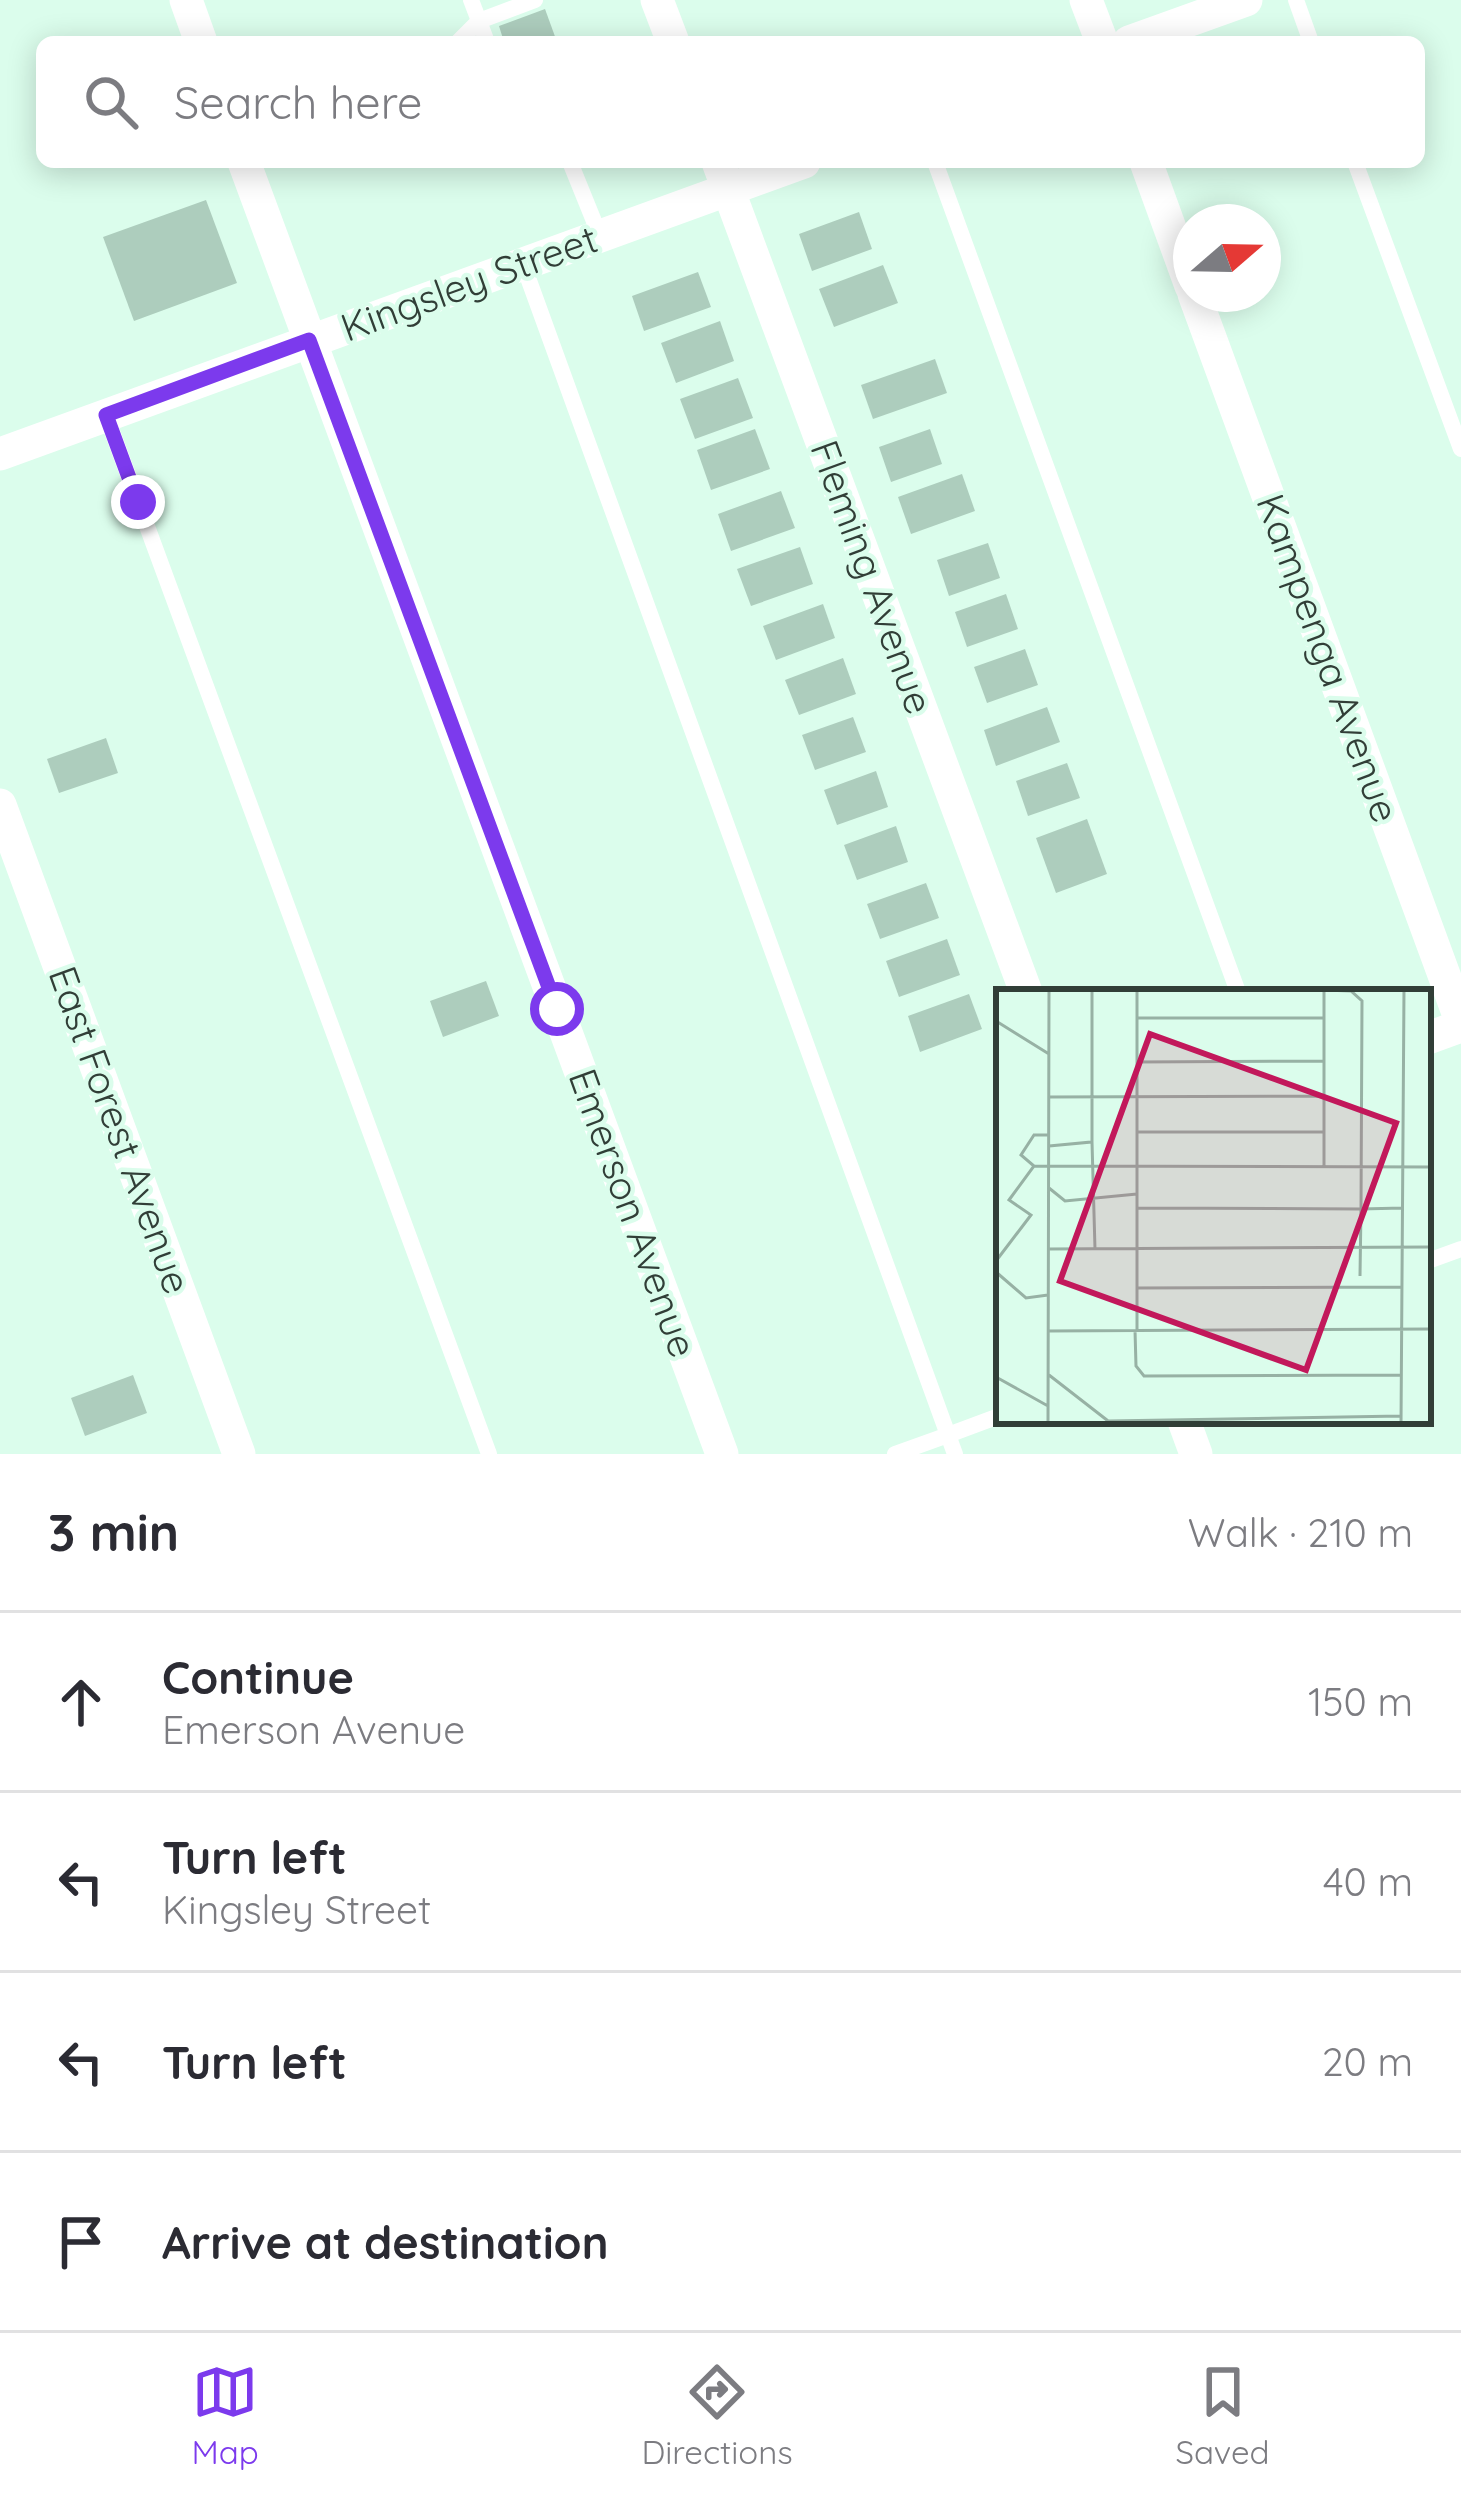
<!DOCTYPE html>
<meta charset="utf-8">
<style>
body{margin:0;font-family:Quicksand,sans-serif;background:#f7f7f7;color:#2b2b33}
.compass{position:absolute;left:1173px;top:204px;width:108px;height:108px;border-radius:50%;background:#fff;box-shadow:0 6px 30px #0003;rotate:70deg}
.stop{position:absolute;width:36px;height:36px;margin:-27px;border:9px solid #7c3aed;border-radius:50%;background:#fff}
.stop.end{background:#7c3aed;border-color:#fff;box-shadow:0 3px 12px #0008}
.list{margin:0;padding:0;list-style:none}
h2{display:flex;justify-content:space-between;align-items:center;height:156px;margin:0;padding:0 48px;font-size:51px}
h2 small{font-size:39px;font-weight:400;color:#7c7c81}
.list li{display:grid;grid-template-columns:78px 1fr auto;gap:36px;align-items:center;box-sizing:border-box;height:180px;padding:0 48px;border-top:3px solid #e1e1e2}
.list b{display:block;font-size:45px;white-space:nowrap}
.list p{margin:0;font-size:39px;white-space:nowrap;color:#7c7c81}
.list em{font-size:39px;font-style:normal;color:#7c7c81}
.icon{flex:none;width:66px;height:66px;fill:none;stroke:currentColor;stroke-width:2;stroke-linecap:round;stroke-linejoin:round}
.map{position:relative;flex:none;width:1461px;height:1454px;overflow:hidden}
.search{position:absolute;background:#fff;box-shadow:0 6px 30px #0003;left:36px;right:36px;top:36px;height:132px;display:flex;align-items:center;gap:30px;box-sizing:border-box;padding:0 42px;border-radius:18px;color:#7c7c81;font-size:45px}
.sheet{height:876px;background:#fff}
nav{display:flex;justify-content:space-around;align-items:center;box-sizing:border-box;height:168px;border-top:3px solid #e1e1e2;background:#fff;font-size:33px;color:#7c7c81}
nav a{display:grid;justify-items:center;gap:6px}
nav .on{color:#7c3aed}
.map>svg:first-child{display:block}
</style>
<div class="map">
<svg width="1461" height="1454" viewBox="0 0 1461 1454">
<rect width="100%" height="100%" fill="#dbfdec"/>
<g fill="#adcdbd">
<path d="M 545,9 L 557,42 L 504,42 L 499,26 Z"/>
<path d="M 206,200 L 237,283 L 134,321 L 103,237 Z"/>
<path d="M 859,212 L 872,249 L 812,271 L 799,234 Z"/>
<path d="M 883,265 L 898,303 L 834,327 L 819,289 Z"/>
<path d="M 698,272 L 711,307 L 644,331 L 632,296 Z"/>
<path d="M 720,321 L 734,361 L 676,383 L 661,343 Z"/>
<path d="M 935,359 L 947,393 L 873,419 L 861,385 Z"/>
<path d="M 738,378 L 753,418 L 695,439 L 680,399 Z"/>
<path d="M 755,429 L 770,469 L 711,490 L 697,450 Z"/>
<path d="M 930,429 L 942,464 L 891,482 L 879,447 Z"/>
<path d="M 962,474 L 975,511 L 911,534 L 898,497 Z"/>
<path d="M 781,491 L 795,528 L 731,551 L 718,514 Z"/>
<path d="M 988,543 L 1000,578 L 949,596 L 937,560 Z"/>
<path d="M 800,547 L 813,584 L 751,606 L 737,569 Z"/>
<path d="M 1006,594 L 1018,629 L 967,647 L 955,612 Z"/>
<path d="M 823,604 L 835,638 L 776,660 L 763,626 Z"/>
<path d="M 1025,649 L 1038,685 L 987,703 L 974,667 Z"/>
<path d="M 843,658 L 856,694 L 799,715 L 785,680 Z"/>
<path d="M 1047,707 L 1060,742 L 996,766 L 984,730 Z"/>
<path d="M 853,717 L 866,752 L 815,770 L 802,735 Z"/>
<path d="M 106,738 L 118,773 L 59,793 L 47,759 Z"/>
<path d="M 1067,763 L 1080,798 L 1028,816 L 1016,781 Z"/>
<path d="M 876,771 L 888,807 L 837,825 L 824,790 Z"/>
<path d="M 1087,819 L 1107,874 L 1056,893 L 1036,838 Z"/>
<path d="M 896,826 L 908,862 L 857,880 L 844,845 Z"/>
<path d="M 926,883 L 939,918 L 880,939 L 867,904 Z"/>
<path d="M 947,939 L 960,975 L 899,997 L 886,961 Z"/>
<path d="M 486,981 L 499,1016 L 443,1037 L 430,1001 Z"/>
<path d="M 969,994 L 982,1029 L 920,1052 L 908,1016 Z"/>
<path d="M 133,1375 L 147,1413 L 85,1436 L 71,1398 Z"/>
</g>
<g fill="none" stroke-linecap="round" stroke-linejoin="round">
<g stroke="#fff" stroke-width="16">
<path d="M 471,0 L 487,42"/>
<path d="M 1296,0 L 1311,42"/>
<path d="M 458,42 L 479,21 L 535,0"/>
<path d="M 570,162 L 600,236"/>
<path d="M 935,162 L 1238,992"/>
<path d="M 1355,162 L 1461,449"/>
<path d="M 523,264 L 948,1435 L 895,1454"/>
<path d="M 106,415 L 489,1454"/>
<path d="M 1428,1261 L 1461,1249"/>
<path d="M 955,1454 L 948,1435 L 999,1416"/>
</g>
<g stroke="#fff" stroke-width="33">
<path d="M 186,0 L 201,42"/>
<path d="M 657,0 L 673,42"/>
<path d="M 1086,0 L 1102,42"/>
<path d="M 1129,42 L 1246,0"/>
<path d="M 244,162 L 722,1454"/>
<path d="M 718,162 L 1026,992"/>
<path d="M 1146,162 L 1191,286"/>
<path d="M 1194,294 L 1461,1021"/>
<path d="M 0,454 L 804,162"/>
<path d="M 0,805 L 239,1454"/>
<path d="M 1428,1038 L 1461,1026"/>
<path d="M 1184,1421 L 1196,1454"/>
</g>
</g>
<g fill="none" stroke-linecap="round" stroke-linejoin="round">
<path stroke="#7c3aed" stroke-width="15" d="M 138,502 L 106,415 L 309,340 L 557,1009"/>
</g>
<g text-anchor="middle" stroke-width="9" stroke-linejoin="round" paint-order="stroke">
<g font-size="39" fill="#313e37" stroke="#dbfdec">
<text transform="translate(469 283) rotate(-20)" y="14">Kingsley Street</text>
<text transform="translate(872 577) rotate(70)" y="14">Fleming Avenue</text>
<text transform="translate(1328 658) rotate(70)" y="14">Kampenga Avenue</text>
<text transform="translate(120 1130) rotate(70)" y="14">East Forest Avenue</text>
<text transform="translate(633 1213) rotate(70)" y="14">Emerson Avenue</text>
</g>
</g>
<g transform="translate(996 989)">
<rect width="435" height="435" fill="#dbfdec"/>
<path fill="none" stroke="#97b1a4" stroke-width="3" d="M 96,0 L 96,153M 328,1 L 355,2 L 366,12 L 365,220 L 407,219M 141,29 L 328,29M 0,32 L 53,65M 141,73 L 328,72M 53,108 L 328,107M 141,143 L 328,143M 53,157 L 96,153 L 99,260M 38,177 L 435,178M 328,179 L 328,0M 53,199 L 69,212 L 141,205M 141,219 L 365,220 L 364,287M 52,260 L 435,258M 0,272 L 35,226 L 13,211 L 38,177 L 25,166 L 38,146 L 53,146M 0,283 L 30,309 L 52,306M 141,299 L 406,298M 139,341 L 140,377 L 148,387 L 406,386M 141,341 L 141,0M 52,342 L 435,340M 53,386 L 116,435M 0,388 L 52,417M 113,432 L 405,427M 52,435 L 53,0M 405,435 L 408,0"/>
<path fill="#c2185b" fill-opacity="0.15" stroke="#c2185b" stroke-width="6" d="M 154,45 L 400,134 L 310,381 L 64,292 Z"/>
<rect width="435" height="435" fill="none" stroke="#313e37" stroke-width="6"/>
</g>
</svg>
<svg class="compass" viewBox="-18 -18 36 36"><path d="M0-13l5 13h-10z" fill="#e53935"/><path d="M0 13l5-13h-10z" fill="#7c7c81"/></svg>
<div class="stop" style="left:557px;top:1009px"></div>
<div class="stop end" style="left:138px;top:502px"></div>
<div class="search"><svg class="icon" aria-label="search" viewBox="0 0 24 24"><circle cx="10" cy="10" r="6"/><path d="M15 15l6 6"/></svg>Search here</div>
</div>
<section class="sheet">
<h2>3 min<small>Walk · 210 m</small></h2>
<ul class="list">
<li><svg class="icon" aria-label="ahead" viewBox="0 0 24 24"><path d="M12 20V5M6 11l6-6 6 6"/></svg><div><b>Continue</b><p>Emerson Avenue</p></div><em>150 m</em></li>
<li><svg class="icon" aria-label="left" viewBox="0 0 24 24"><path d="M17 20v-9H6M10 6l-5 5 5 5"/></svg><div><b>Turn left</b><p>Kingsley Street</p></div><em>40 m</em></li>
<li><svg class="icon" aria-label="left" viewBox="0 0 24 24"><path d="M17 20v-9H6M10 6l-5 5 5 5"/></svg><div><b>Turn left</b></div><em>20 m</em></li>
<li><svg class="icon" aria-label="arrive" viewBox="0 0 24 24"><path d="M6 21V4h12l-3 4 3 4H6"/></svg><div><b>Arrive at destination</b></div></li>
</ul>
</section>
<nav>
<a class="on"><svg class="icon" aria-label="map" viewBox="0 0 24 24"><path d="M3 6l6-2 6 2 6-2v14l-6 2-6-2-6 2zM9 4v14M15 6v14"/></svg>Map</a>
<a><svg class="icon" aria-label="directions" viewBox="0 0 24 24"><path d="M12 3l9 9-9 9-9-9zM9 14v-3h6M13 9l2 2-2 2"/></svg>Directions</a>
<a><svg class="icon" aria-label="saved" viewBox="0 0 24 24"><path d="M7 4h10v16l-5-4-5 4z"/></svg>Saved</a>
</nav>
